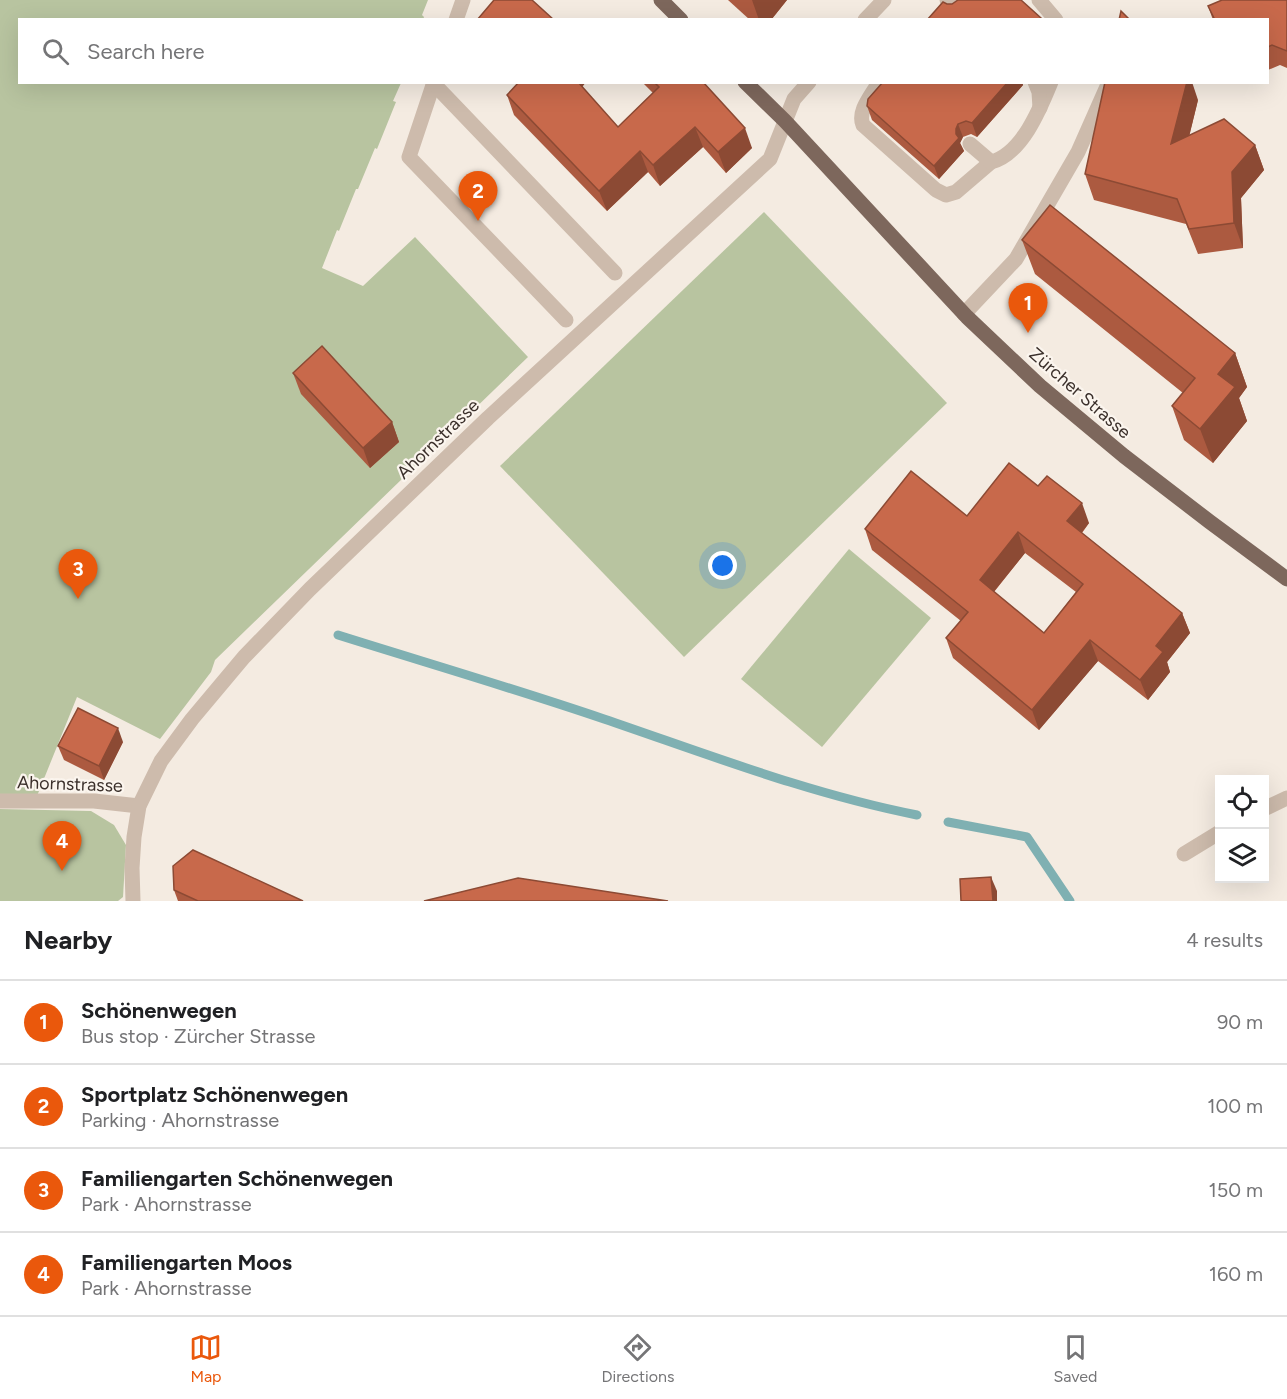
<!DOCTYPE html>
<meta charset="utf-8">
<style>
body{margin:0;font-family:Figtree,sans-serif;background:#f2f2f2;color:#202124}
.controls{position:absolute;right:18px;bottom:18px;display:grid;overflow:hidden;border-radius:0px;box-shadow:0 6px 24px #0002}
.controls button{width:54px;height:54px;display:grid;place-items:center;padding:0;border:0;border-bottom:2px solid #e0e0e0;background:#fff;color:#202124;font:30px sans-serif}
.you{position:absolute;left:723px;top:566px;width:21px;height:21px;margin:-15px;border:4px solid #fff;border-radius:50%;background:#1a73e8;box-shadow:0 0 0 9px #1a73e833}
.badge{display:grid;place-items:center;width:39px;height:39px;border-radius:50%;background:#ea580c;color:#fff;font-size:20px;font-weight:700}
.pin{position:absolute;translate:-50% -50px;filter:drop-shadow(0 2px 3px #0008)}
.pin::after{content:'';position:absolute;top:32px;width:21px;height:18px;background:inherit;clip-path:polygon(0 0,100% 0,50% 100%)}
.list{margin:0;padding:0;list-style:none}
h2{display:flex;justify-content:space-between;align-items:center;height:78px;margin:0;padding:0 24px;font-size:26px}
h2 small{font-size:20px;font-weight:400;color:#757577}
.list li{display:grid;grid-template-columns:39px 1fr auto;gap:18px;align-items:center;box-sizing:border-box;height:84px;padding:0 24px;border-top:2px solid #e0e0e0}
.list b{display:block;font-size:22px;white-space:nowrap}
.list p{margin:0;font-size:20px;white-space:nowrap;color:#757577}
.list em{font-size:20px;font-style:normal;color:#757577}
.icon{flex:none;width:33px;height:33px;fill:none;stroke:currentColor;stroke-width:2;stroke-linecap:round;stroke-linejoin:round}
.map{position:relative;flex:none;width:1287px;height:901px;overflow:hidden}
.search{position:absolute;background:#fff;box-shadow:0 6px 24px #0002;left:18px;right:18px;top:18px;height:66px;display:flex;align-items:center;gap:15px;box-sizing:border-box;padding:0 21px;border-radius:0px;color:#757577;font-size:22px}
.sheet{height:414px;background:#fff}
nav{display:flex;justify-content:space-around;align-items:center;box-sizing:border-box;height:84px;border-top:2px solid #e0e0e0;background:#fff;font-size:16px;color:#757577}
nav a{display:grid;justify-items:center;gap:3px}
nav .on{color:#ea580c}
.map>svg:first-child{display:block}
</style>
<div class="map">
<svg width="1287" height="901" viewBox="0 0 1287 901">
<rect width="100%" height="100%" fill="#f4ebe1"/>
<g fill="#b8c4a0">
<path d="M 0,0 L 428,0 L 422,15 L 424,17 L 423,20 L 20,20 L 20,82 L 401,83 L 393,101 L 396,102 L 377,149 L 375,148 L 358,189 L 356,189 L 339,231 L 337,230 L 322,268 L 363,286 L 415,237 L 528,357 L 215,660 L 211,672 L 160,739 L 77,697 L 37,796 L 0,796 Z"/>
<path d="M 764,212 L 947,403 L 684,657 L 500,466 Z"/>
<path d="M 849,549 L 931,618 L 822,747 L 741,679 Z"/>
<path d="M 0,809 L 91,811 L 114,825 L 126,845 L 123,897 L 118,901 L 0,901 Z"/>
</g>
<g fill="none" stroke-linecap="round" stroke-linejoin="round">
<g stroke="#7fb0b2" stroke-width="9">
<path d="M 338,635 C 427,663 516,689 604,719 C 707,754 810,794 917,815"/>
<path d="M 948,822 L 1027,837 L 1070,901"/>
</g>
<g stroke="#cdbbac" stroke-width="15">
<path d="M 947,0 L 955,8"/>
<path d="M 1039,0 L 1056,20"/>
<path d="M 456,20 L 463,0"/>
<path d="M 434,82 L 409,157 L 566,320"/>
<path d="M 879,82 C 872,95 857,111 863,125 L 936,190 L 946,195 L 956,192 L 991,162 C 1022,154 1040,109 1051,82"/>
<path d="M 1035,82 L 1039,92 L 1040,108"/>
<path d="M 433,83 L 615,273"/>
<path d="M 970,144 L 991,162"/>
<path d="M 964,314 L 1016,259 L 1078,152 L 1109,82"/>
<path d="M 0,801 L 94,801 L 139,806"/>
<path d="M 1264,809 L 1287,798"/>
<path d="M 1184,854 L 1220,832"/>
</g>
<g stroke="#cdbbac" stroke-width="15">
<path d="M 865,20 L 884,0"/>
<path d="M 133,901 L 132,868 L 134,837 L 139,806 L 161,761 L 192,719 L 244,657 L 310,589 L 488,418 L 770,159 L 794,99 L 809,82"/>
</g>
<g stroke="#7d675c" stroke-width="15">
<path d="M 661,0 L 681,20"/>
<path d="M 745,82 L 785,121 L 967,317 L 1040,386 L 1124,456 L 1210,522 L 1287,579"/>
</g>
</g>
<g fill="#ac5a40" fill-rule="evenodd">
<path d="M 728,0 L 787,0 L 771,20 L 750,20 Z"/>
<path d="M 1287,0 L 1287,68 L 1280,65 L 1268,70 L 1268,20 L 1213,20 L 1208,6 Z"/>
<path d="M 586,82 L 582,87 L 618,127 L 653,93 L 642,82 L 703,82 L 752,148 L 726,173 L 703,147 L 660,186 L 648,172 L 607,211 L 514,115 L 507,95 Z"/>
<path d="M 883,82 L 1022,82 L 1023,85 L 977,137 L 971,134 L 963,137 L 960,143 L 964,151 L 939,179 L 872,120 L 867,106 Z"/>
<path d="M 1198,100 L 1189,136 L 1255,145 L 1264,170 L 1241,198 L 1243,248 L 1198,254 L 1186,224 L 1094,200 L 1085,174 Z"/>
<path d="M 1022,240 L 1235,353 L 1247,387 L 1239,398 L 1247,421 L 1213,463 L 1184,440 L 1172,406 L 1183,393 L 1035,274 Z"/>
<path d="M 293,373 L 392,422 L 399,442 L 370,468 L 301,394 Z"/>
<path d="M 1038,486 L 1089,523 L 1082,533 L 1182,613 L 1190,633 L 1167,662 L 1170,672 L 1148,700 L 1098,661 L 1039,730 L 953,658 L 946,638 L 961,621 L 872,550 L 865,529 L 967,516 ZM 1025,553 L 1076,592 L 1044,633 L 994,592 Z"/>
<path d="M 123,742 L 104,780 L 64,760 L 58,746 Z"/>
<path d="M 174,890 L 303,901 L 178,901 Z"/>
</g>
<g fill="#8c4a34">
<path d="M 752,0 L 787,0 L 771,20 L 759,20 Z"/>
<path d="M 573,82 L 586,82 L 577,93 Z"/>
<path d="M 1008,82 L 1022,82 L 1023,85 L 977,137 L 972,123 Z"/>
<path d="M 1187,82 L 1192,82 L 1198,100 L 1181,170 L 1171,144 Z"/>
<path d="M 958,124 L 963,137 L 960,143 L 964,151 L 939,179 L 934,166 Z"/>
<path d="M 695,127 L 703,147 L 660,186 L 653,165 Z"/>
<path d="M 745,128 L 752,148 L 726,173 L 718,152 Z"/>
<path d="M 1255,145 L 1264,170 L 1241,198 L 1243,248 L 1234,223 L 1232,172 Z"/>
<path d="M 640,151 L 648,172 L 607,211 L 599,191 Z"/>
<path d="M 1235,353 L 1247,387 L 1239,398 L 1247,421 L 1213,463 L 1200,429 L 1218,374 Z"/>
<path d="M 392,422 L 399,442 L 370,468 L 363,448 Z"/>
<path d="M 1082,503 L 1089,523 L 1075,541 L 1067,521 Z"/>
<path d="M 1018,532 L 1025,553 L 987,600 L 980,580 Z"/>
<path d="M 1182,613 L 1190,633 L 1167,662 L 1170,672 L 1148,700 L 1140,680 L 1156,646 Z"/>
<path d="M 1090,640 L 1098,661 L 1039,730 L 1032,710 Z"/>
<path d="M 118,728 L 123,742 L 104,780 L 99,766 Z"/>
<path d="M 991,877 L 997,891 L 997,901 L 993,901 Z"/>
</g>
<g fill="#c8694b" stroke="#8c4a34" stroke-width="1.5" fill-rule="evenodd">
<path d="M 494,0 L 532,0 L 554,20 L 477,20 Z"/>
<path d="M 958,0 L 1021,0 L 1041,18 L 1039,20 L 927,20 L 943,2 L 947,4 L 952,4 Z"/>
<path d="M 1222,0 L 1287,0 L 1287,51 L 1272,45 L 1268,47 L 1268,20 L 1215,20 L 1208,6 Z"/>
<path d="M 1121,11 L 1130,20 L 1119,20 Z"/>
<path d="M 519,82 L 578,82 L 618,127 L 659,87 L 654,82 L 703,82 L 745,128 L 718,152 L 695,127 L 653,165 L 640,151 L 599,191 L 507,95 Z"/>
<path d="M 883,82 L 1008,82 L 972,123 L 966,121 L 958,124 L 956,129 L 956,134 L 959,138 L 934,166 L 867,106 L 868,99 Z"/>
<path d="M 1105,82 L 1187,82 L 1171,144 L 1224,119 L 1255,145 L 1232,172 L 1234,223 L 1189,229 L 1177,199 L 1085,174 Z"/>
<path d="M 1050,205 L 1235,353 L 1218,374 L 1235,387 L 1200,429 L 1172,406 L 1195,378 L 1022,240 Z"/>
<path d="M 322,346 L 392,422 L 363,448 L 293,373 Z"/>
<path d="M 1009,463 L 1038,486 L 1047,476 L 1082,503 L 1067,521 L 1182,613 L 1156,646 L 1163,652 L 1140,680 L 1090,640 L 1032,710 L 946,638 L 968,612 L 865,529 L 911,471 L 967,516 ZM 1018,532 L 1083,584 L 1044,633 L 980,580 Z"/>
<path d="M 78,708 L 118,728 L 99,766 L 58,746 Z"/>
<path d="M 193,850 L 303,901 L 198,901 L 174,890 L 173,866 Z"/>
<path d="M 991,877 L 993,901 L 961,901 L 960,879 Z"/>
<path d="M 518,878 L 668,901 L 424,901 Z"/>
</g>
<g text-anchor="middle" stroke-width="4.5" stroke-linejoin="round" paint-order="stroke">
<g font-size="18" fill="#3b302b" stroke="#fbf5ee">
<text transform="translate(1080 393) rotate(41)" y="6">Zürcher Strasse</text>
<text transform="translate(438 439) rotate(-44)" y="6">Ahornstrasse</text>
<text transform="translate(70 784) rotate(2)" y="6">Ahornstrasse</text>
</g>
</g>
</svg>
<div class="controls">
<button><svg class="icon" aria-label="locate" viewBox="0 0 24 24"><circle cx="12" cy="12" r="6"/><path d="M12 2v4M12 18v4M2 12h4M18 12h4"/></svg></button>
<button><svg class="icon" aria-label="layers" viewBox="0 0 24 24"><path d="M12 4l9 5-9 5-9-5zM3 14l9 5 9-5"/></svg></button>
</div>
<div class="you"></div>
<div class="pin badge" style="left:1028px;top:333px">1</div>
<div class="pin badge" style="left:478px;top:221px">2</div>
<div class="pin badge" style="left:78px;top:599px">3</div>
<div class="pin badge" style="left:62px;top:871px">4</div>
<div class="search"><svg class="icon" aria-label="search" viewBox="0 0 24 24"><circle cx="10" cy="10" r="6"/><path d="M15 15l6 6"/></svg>Search here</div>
</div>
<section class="sheet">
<h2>Nearby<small>4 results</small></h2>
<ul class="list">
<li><span class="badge">1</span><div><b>Schönenwegen</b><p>Bus stop · Zürcher Strasse</p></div><em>90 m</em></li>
<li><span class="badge">2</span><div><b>Sportplatz Schönenwegen</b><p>Parking · Ahornstrasse</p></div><em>100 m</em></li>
<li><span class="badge">3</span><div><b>Familiengarten Schönenwegen</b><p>Park · Ahornstrasse</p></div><em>150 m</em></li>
<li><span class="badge">4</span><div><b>Familiengarten Moos</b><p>Park · Ahornstrasse</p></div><em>160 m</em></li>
</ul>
</section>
<nav>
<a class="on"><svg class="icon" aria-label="map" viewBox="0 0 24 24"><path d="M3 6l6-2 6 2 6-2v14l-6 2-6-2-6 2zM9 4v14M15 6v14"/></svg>Map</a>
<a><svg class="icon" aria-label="directions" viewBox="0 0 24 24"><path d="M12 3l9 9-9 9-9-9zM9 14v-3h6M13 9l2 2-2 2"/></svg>Directions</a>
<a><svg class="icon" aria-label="saved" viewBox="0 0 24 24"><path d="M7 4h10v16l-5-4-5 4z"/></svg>Saved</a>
</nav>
